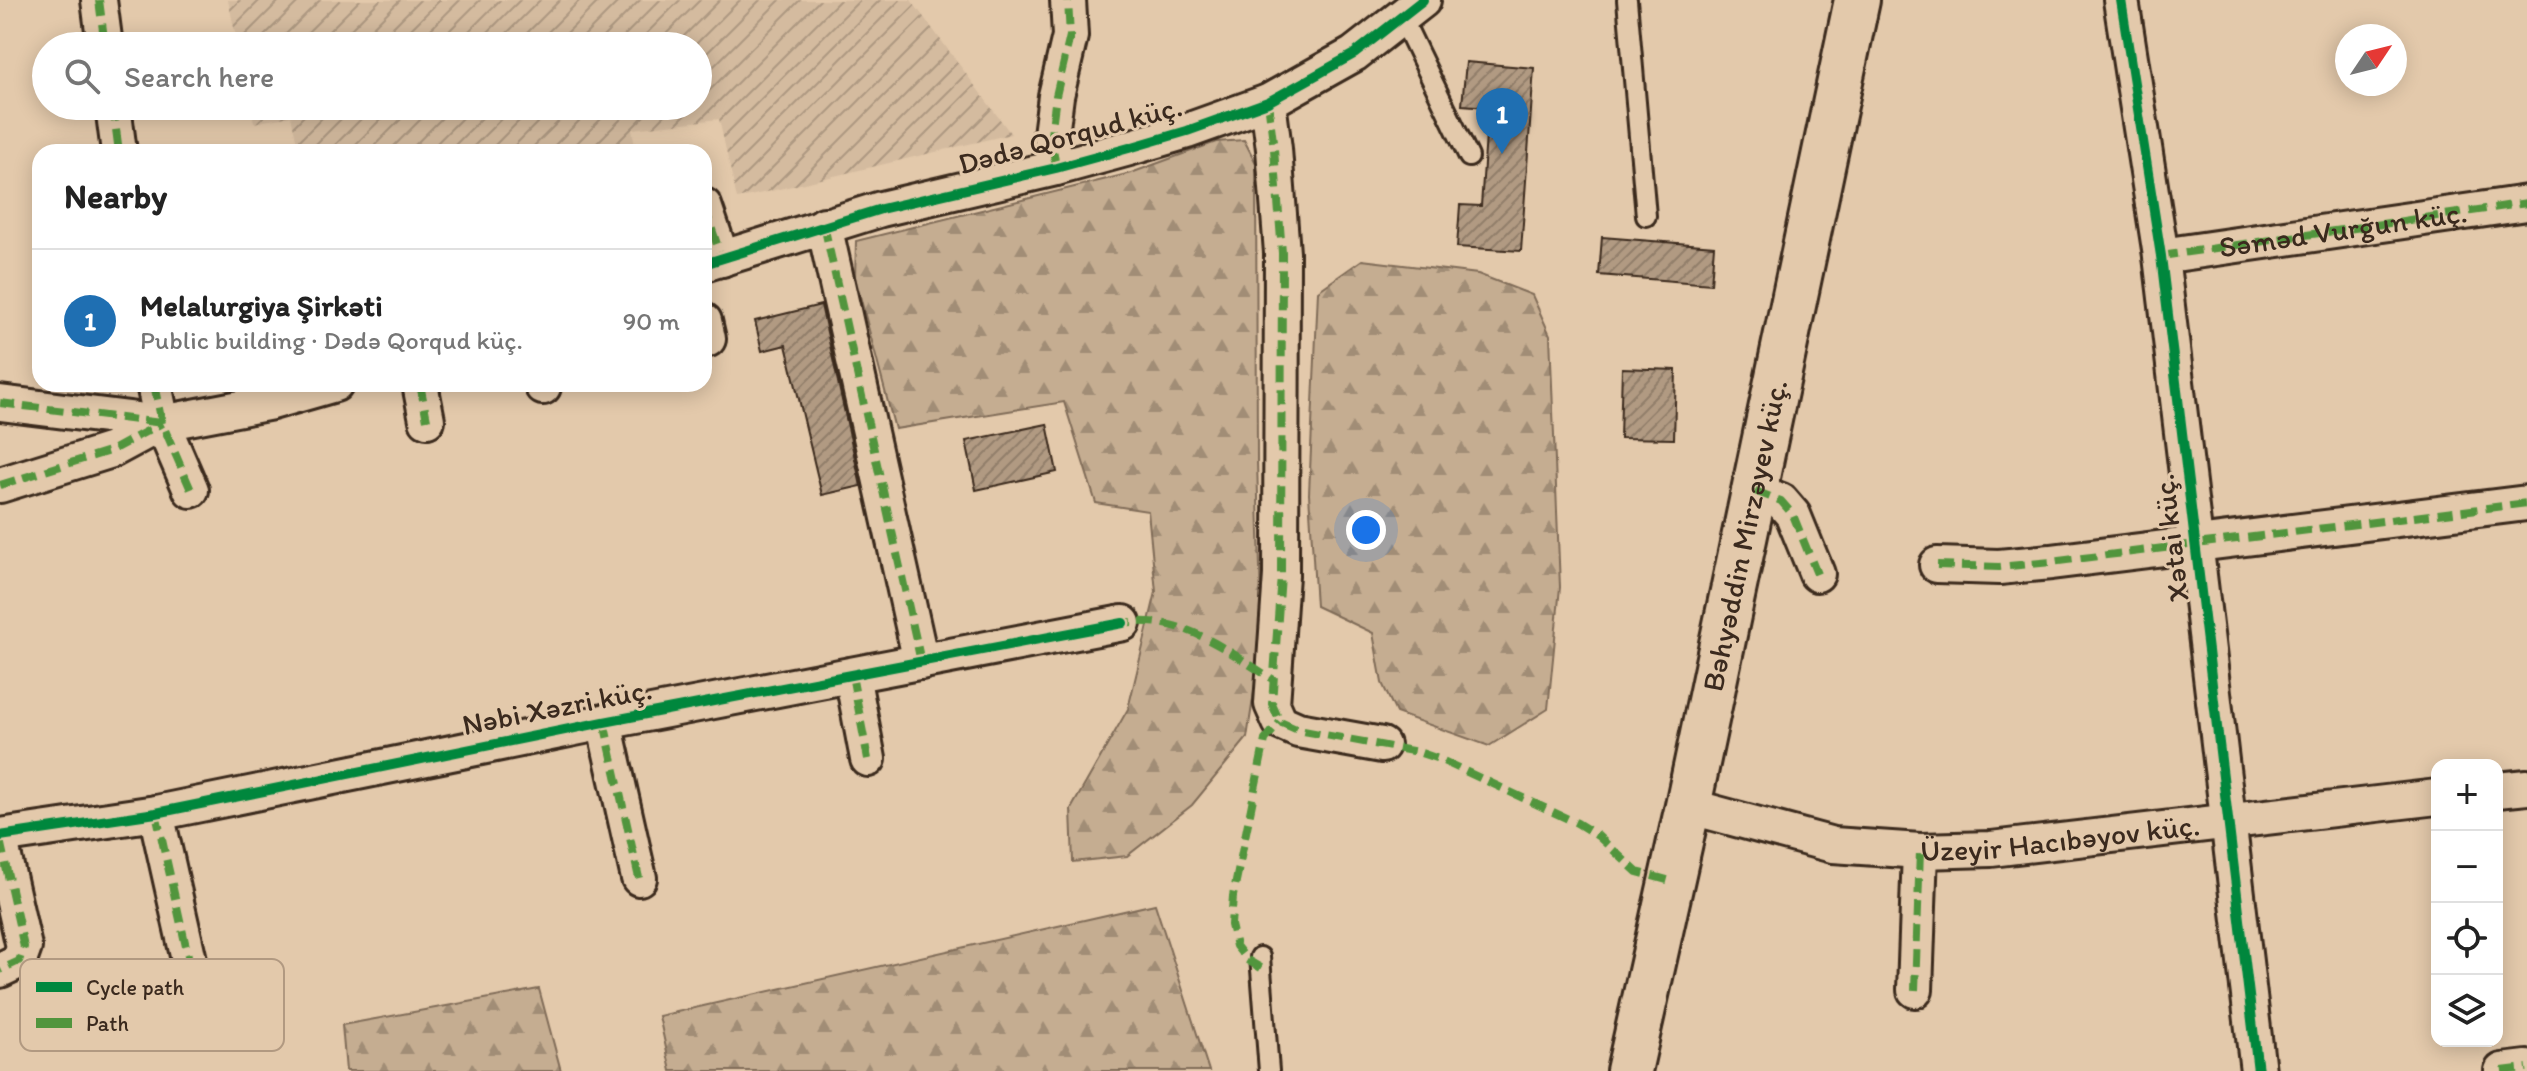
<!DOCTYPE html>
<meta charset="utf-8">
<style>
body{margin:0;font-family:Itim,sans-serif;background:#f2f2f2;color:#222}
.controls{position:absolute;right:24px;bottom:24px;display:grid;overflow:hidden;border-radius:16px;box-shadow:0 4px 20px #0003}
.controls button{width:72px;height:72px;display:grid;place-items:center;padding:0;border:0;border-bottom:2px solid #e0e0e0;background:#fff;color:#222;font:40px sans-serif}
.compass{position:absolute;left:2335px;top:24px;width:72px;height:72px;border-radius:50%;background:#fff;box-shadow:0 4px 20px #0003;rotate:55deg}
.you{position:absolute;left:1366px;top:530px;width:28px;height:28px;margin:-20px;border:6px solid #fff;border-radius:50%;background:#1a73e8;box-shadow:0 0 0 12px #1a73e833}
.badge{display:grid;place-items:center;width:52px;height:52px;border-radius:50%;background:#1f6fb2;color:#fff;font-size:26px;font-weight:700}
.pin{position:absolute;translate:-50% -66px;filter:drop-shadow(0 2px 4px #0008)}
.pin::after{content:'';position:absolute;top:42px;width:28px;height:24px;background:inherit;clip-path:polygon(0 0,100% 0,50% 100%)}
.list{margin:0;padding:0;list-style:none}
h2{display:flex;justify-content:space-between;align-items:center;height:104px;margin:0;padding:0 32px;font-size:34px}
h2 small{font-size:26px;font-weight:400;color:#767676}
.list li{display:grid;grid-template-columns:52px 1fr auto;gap:24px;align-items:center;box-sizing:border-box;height:144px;padding:0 32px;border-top:2px solid #e0e0e0}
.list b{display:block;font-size:30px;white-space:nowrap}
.list p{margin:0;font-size:26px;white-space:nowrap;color:#767676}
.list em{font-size:26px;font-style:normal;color:#767676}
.icon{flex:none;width:44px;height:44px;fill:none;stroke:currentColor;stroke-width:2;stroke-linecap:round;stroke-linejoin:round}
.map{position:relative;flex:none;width:2527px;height:1071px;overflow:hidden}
.search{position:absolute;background:#fff;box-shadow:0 4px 20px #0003;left:32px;top:32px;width:680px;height:88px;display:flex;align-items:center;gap:20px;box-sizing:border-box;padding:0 28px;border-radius:44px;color:#767676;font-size:30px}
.panel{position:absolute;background:#fff;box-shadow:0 4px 20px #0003;left:32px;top:144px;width:680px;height:248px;border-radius:24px}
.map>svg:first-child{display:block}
</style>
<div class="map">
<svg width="2527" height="1071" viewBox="0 0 2527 1071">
<defs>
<pattern id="industrial-furrows" width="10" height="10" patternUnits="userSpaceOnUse" patternTransform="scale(2)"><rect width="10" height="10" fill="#d4bb9f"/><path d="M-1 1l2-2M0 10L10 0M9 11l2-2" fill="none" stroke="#ad9881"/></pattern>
<pattern id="forest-firs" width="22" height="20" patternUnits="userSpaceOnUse" patternTransform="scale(2)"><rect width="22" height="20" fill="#c5ad91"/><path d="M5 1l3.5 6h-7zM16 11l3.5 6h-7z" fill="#a18d76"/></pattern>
<pattern id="building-hatch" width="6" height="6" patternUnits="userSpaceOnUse" patternTransform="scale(2)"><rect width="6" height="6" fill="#b19a82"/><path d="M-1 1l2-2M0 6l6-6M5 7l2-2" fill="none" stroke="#917e6a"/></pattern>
</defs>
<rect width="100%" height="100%" fill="#e3c9ab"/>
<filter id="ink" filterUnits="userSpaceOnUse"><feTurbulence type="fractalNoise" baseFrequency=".0125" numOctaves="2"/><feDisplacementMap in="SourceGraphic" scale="16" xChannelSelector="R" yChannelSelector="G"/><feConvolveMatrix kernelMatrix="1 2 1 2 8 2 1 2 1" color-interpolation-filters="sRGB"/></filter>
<g filter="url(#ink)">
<path fill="url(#industrial-furrows)" d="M 228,0 L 911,0 L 1011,134 L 737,199 L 719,119 L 632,129 L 636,152 L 299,152 L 291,116 L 254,123 L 251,106 L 698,106 L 698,46 L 238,46 Z"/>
<g fill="url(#forest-firs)" stroke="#806c58" stroke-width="2">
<path d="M 1244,140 L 1256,163 L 1257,461 L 1262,640 L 1247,738 L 1192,805 L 1127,856 L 1073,862 L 1071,809 L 1128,709 L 1156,592 L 1148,511 L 1096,503 L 1064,402 L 895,429 L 855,277 L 856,241 L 1131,173 L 1216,142 Z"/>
<path d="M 1362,260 L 1478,274 L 1532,295 L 1550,335 L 1560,587 L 1548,709 L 1489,746 L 1396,713 L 1382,683 L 1373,633 L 1316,606 L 1309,494 L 1318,291 Z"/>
<path d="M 1155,904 L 1209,1071 L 671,1071 L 659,1016 Z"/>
<path d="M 539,989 L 561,1071 L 346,1071 L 342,1025 Z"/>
</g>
<g fill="url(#building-hatch)" stroke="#3b2a1e" stroke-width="2">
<path d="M 1466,62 L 1534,68 L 1521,251 L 1457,247 L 1460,205 L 1481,206 L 1488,107 L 1462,105 Z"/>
<path d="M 1602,237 L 1714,246 L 1711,284 L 1599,275 Z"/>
<path d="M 821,305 L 861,486 L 822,495 L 786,345 L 762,351 L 755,321 Z"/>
<path d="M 1622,368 L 1676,370 L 1674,439 L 1620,438 Z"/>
<path d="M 1047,424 L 1057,472 L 976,490 L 966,441 Z"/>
</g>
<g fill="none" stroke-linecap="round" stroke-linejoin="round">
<defs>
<g id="lane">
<path d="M 1627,0 L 1646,216"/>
<path d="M 1402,18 L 1469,157"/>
<path d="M 1260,957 L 1269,1071"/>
</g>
<g id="street">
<path d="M 99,0 L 105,46"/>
<path d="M 2121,0 L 2161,256 L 2258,1071"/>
<path d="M 1268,102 L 1274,149 L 1282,253 L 1281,575 L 1272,704 L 1280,722 L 1298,730 L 1382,745"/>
<path d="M 113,106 L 119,152"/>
<path d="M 1056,168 L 1051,135 L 1056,96 L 1070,36 L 1068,0"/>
<path d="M 704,206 L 722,259"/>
<path d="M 824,225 L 921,662"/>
<path d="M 2161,256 L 2527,203"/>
<path d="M 704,264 L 881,209 L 1056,168 L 1129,148 L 1187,131 L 1268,102 L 1354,54 L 1423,0"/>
<path d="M 704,321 L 708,339"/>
<path d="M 154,384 L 162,423 L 191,490"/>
<path d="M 420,384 L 427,420"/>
<path d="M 542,384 L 543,387"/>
<path d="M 0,403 L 162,423 L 272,402 L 335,384"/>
<path d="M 0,485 L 112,450 L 162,423"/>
<path d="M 1755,491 L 1781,501 L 1793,515 L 1817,574"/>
<path d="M 1937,565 L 1999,567 L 2051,562 L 2527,503"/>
<path d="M 852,675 L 868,759"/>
<path d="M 604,722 L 639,878"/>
<path d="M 2497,790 L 2527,787"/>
<path id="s1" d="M 1688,806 L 1833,845 L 1920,851 L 1991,849 L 2437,797"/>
<path d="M 156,813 L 202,1018"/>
<path d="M 0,836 L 156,813 L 604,722 L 1123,623"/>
<path d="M 0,840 L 24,947 L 19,961 L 0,970"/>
<path d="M 1915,990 L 1920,851"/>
<path d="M 2502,1071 L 2527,1068"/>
</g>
<g id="highway">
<path id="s2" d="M 1629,1071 L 1688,806 L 1857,0"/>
</g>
</defs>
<use href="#lane" stroke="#3b2a1e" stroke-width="24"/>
<use href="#street" stroke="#3b2a1e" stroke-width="40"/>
<use href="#highway" stroke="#3b2a1e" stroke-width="50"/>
<use href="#lane" stroke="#e3c9ab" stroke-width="18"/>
<use href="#street" stroke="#e3c9ab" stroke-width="34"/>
<use href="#highway" stroke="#e3c9ab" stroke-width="44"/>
<g stroke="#51953d" stroke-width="8" stroke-dasharray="16 8" stroke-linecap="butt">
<path d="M 99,0 L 105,46"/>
<path d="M 1268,102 L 1274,149 L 1282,253 L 1281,575 L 1272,704 L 1280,722 L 1298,730 L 1418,752 L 1439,759 L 1577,823 L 1598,836 L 1637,872 L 1671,881"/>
<path d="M 113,106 L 119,152"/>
<path d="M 1056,168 L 1051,135 L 1056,96 L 1070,36 L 1068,0"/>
<path d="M 704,206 L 722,259"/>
<path d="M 824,225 L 921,662"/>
<path id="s3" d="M 2161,256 L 2527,203"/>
<path d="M 704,321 L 708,339"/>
<path d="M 154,384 L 162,423 L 191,490"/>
<path d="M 420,384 L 427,420"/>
<path d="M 542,384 L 543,387"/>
<path d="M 0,403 L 162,423"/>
<path d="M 0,485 L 112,450 L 162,423"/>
<path d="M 1755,491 L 1781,501 L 1793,515 L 1817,574"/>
<path d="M 1937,565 L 1999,567 L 2051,562 L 2527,503"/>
<path d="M 1116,624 C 1181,612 1222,648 1274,680"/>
<path d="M 852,675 L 868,759"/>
<path d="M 604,722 L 639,878"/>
<path d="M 156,813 L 202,1018"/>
<path d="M 0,840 L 24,947 L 19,961 L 0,970"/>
<path d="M 1261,968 L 1247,960 L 1236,946 L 1231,925 L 1233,896 L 1265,740 L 1280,722"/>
<path d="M 1915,990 L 1920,851"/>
<path d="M 2502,1071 L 2527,1068"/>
</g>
<defs>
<g id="cycleway">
<path d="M 2121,0 L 2161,256 L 2258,1071"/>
<path d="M 704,264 L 881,209 L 1056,168 L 1129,148 L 1187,131 L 1268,102 L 1354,54 L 1423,0"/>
<path d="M 0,836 L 156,813 L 604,722 L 1123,623"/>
</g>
</defs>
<use href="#cycleway" stroke="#e3c9ab" stroke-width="15"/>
<use href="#cycleway" stroke="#00873e" stroke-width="10"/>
</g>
</g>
<g text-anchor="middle" stroke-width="6" stroke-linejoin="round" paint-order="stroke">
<g font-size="30" fill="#3b2a1e" stroke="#e3c9ab">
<text transform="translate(1070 135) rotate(-15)" y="10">Dədə Qorqud küç.</text>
<text dy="10" stroke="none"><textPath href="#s3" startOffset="184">Səməd Vurğun küç.</textPath></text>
<text dy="10" stroke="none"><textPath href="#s2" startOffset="548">Bəhyəddin Mirzəyev küç.</textPath></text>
<text transform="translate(2171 538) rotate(-97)" y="10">Xətai küç.</text>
<text transform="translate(557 707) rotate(-11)" y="10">Nəbi Xəzri küç.</text>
<text dy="10" stroke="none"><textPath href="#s1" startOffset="378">Üzeyir Hacıbəyov küç.</textPath></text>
</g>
</g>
<rect x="20" y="959" width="264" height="92" rx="12" fill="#e3c9ab" stroke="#b19981" stroke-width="2"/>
<rect x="36" y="982" width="36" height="10" fill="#00873e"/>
<rect x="36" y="1018" width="36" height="10" fill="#51953d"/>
<g font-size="22" fill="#3b2a1e">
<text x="86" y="995">Cycle path</text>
<text x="86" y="1031">Path</text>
</g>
</svg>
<div class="controls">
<button>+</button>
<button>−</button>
<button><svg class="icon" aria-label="locate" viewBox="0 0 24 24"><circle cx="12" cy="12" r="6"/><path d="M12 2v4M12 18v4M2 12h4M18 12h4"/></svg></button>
<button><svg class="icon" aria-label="layers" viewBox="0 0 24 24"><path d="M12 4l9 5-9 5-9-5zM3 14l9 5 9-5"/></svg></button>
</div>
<svg class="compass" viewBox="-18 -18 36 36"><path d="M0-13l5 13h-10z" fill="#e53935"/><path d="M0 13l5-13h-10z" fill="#767676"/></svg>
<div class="you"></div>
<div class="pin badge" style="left:1502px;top:154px">1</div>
<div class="search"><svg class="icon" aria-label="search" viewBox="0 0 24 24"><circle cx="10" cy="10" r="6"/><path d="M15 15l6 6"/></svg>Search here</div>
<section class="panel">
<h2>Nearby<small></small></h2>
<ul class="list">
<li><span class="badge">1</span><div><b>Melalurgiya Şirkəti</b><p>Public building · Dədə Qorqud küç.</p></div><em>90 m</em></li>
</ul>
</section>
</div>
